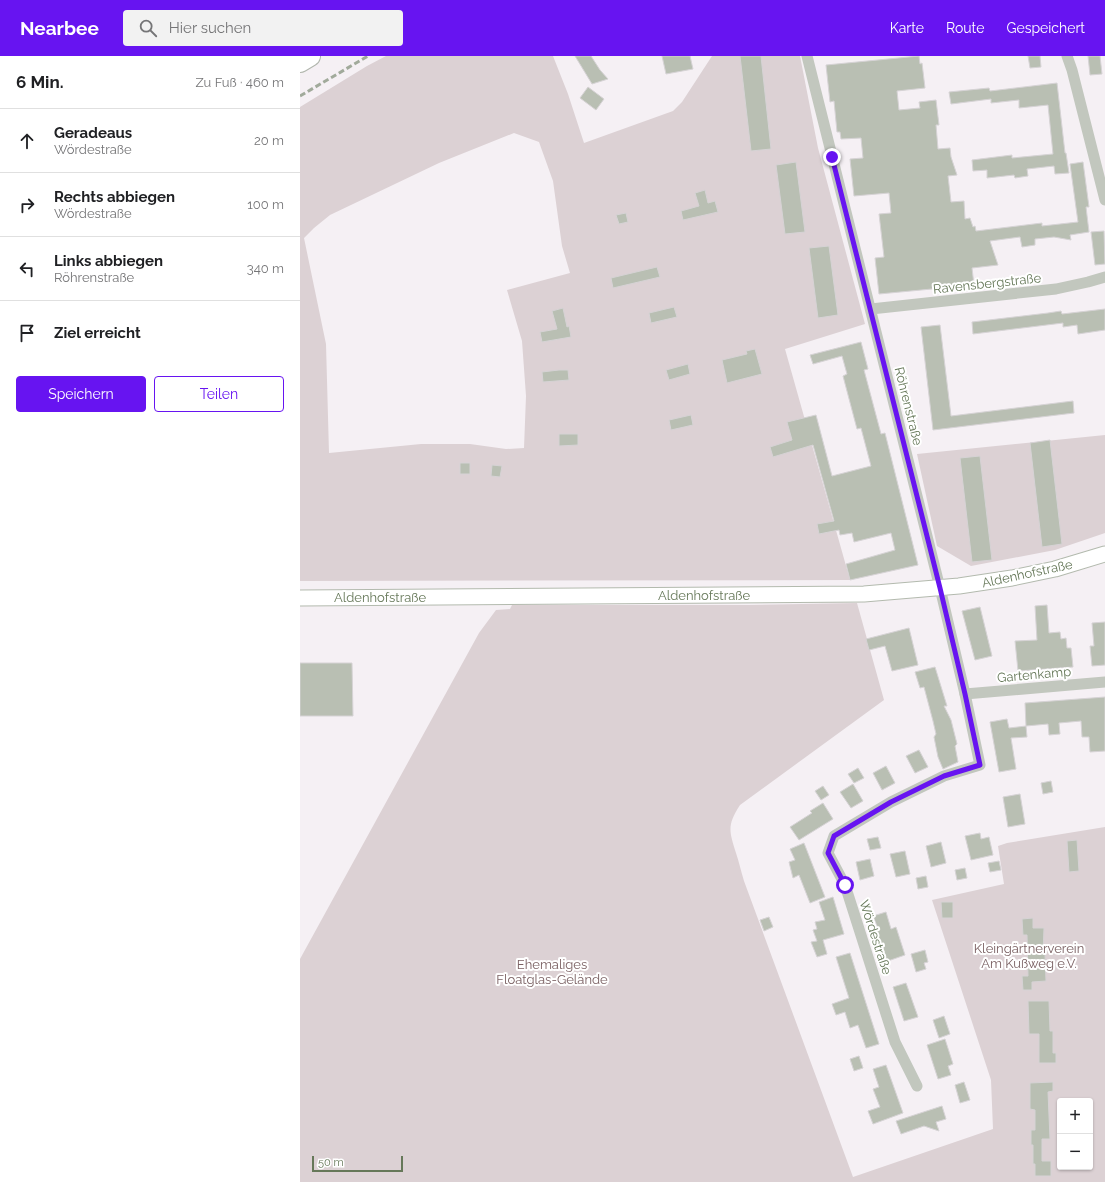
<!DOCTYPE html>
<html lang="de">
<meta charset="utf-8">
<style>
body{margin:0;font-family:Raleway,sans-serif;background:#f2f2f2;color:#202124}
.controls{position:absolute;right:12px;bottom:12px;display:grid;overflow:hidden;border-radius:4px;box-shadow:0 1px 3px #0004}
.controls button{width:36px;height:36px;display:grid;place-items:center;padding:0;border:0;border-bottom:1px solid #e0e0e0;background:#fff;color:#202124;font:20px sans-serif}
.scale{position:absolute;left:12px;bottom:10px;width:91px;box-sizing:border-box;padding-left:4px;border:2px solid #667859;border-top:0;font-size:11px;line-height:14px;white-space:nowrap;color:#667859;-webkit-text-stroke:3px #fff;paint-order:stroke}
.stop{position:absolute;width:12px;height:12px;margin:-9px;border:3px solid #6714f1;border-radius:50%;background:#fff}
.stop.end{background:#6714f1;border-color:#fff;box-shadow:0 1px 4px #0008}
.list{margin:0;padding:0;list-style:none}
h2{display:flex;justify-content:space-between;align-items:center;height:52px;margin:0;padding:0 16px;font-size:17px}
h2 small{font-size:13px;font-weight:400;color:#757577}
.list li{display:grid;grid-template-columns:26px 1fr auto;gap:12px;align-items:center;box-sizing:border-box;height:64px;padding:0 16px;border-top:1px solid #e0e0e0}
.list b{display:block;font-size:15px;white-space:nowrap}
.list p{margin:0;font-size:13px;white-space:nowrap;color:#757577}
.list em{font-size:13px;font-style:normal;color:#757577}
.actions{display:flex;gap:8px;padding:12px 16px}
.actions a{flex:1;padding:9px 0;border:1px solid #6714f1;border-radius:4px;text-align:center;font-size:14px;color:#6714f1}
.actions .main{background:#6714f1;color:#fff}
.icon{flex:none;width:22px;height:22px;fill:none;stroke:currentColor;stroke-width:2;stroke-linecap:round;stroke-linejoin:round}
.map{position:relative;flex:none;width:805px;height:1126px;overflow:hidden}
header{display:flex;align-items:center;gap:24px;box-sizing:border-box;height:56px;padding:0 20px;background:#6714f1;color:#fff}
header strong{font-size:19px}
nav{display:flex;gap:22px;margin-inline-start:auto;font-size:14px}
.search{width:280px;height:36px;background:#f2f2f2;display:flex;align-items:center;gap:10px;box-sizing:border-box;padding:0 14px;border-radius:4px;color:#757577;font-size:15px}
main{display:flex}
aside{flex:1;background:#fff}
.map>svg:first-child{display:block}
</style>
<header>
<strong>Nearbee</strong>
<div class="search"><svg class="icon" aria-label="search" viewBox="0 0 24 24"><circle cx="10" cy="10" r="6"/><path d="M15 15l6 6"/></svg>Hier suchen</div>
<nav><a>Karte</a><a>Route</a><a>Gespeichert</a></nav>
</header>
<main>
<aside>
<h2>6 Min.<small>Zu Fuß · 460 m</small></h2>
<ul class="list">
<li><svg class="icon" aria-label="ahead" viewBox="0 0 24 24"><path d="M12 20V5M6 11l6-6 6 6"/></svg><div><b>Geradeaus</b><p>Wördestraße</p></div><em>20 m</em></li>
<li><svg class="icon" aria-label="right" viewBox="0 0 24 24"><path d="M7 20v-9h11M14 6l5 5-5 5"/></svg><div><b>Rechts abbiegen</b><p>Wördestraße</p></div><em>100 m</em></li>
<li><svg class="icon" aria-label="left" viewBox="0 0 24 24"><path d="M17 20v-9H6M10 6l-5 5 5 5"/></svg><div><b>Links abbiegen</b><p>Röhrenstraße</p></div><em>340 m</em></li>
<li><svg class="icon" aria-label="arrive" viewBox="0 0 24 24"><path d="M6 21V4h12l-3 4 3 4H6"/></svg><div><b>Ziel erreicht</b></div></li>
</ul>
<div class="actions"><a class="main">Speichern</a><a>Teilen</a></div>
</aside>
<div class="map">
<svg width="805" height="1126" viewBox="0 0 805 1126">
<rect width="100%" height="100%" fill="#f5f0f4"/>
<g fill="#dcd1d4" fill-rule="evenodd">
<path d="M 86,0 L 253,0 L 268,38 L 284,87 L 373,55 L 382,46 L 412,0 L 500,0 L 518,92 L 565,268 L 485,293 L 550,524 L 0,525 L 0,51 L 67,10 ZM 214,77 L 239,86 L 253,125 L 262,190 L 270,217 L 207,234 L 222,285 L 226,340 L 224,392 L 206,393 L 170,388 L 121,388 L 29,397 L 26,288 L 4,182 L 14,172 L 30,159 L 139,107 Z"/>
<path d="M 805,379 L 805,477 L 755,494 L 671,510 L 637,490 L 617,398 Z"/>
<path d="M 557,547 L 584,644 L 440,749 C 427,769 429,775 436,797 C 439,806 441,815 444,825 L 553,1121 L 693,1073 L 691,1024 L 632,844 L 704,828 L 698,790 L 707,787 L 805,771 L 805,1126 L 0,1126 L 0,903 L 179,577 L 196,554 L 210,553 L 212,549 L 448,549 ZM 760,1045 L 790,1045 L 790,1111 L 760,1111 Z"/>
</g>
<g fill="#b9bfb3" stroke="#d6d3d5">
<path d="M 275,0 L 291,0 L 300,14 L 308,23 L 292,28 Z"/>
<path d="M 362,0 L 390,0 L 393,13 L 366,18 Z"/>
<path d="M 440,0 L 461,0 L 471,93 L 451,95 Z"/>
<path d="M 619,0 L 620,8 L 622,7 L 625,32 L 597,35 L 599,54 L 620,52 L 619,46 L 636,44 L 639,69 L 636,69 L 638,93 L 650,92 L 651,101 L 657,119 L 648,120 L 651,146 L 664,145 L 665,163 L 670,162 L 673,171 L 675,170 L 676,175 L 742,167 L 742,170 L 778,166 L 770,108 L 783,106 L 789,151 L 786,151 L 789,176 L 770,179 L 771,184 L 754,181 L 735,183 L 735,189 L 722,191 L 720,181 L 690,185 L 698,209 L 672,212 L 674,229 L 579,238 L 575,202 L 584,201 L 579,158 L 591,157 L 589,137 L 554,140 L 550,103 L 563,102 L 561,82 L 541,83 L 540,76 L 537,76 L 534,45 L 530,46 L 526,9 Z"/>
<path d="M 728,0 L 740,0 L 741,11 L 730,12 Z"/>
<path d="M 788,0 L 800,0 L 802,18 L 790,19 Z"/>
<path d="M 757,27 L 765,97 L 766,97 L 769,117 L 755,118 L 754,110 L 727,113 L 728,120 L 715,122 L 714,119 L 687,122 L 687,114 L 673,115 L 672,104 L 712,99 L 712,102 L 753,98 L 748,49 L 719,52 L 719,44 L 691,47 L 691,43 L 651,48 L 649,36 L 689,32 L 690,35 Z"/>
<path d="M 288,31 L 304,43 L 296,54 L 280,42 Z"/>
<path d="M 496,106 L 505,176 L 485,178 L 476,109 Z"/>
<path d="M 405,134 L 408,147 L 415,145 L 418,156 L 383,164 L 381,155 L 399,150 L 395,137 Z"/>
<path d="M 326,157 L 328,166 L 319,168 L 316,159 Z"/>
<path d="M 804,175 L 805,208 L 795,209 L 791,176 Z"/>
<path d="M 529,190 L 538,259 L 518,262 L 509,192 Z"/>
<path d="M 357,211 L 360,221 L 313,232 L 311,222 Z"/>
<path d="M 374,251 L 377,261 L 351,267 L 349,257 Z"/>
<path d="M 263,252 L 267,271 L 269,270 L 271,281 L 242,286 L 240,276 L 257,273 L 252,255 Z"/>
<path d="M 805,253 L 805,274 L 778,278 L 777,269 L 763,271 L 763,267 L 673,278 L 672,266 L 748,257 L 761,255 L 762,258 Z"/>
<path d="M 640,269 L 651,360 L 773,345 L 774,357 L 633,374 L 621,271 Z"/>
<path d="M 561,286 L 568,313 L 564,314 L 581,378 L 585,377 L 618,509 L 550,524 L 546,508 L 595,494 L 591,477 L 554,486 L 552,477 L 540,479 L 539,474 L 519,478 L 517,468 L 534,465 L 513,389 L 473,401 L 470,391 L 492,384 L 487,366 L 516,359 L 532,420 L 571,410 L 561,372 L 557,373 L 543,320 L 547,318 L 542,300 L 513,308 L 510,299 Z"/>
<path d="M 455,293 L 462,318 L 427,327 L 422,304 L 447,298 L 446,295 Z"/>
<path d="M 388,308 L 390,318 L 369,324 L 366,314 Z"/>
<path d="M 259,314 L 268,314 L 269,324 L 243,326 L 242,316 Z"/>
<path d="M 391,359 L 393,369 L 371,374 L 369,364 Z"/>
<path d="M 259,378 L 278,378 L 278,389 L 259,390 Z"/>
<path d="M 750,384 L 762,488 L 742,491 L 730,387 Z"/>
<path d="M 680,400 L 692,504 L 672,506 L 660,402 Z"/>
<rect x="160" y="407" width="10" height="11"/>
<path d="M 192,409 L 202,410 L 200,421 L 191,420 Z"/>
<path d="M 747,549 L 749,577 L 760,576 L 761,583 L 766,582 L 767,592 L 771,592 L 773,611 L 718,615 L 715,585 L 737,584 L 735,550 Z"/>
<path d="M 680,551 L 692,600 L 675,604 L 662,555 Z"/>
<path d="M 805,566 L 805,609 L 792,610 L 790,590 L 794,590 L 792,567 Z"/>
<path d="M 609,572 L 618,609 L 592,615 L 585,590 L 569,594 L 566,583 Z"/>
<path d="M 0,607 L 52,607 L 53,660 L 0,660 Z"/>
<path d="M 635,611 L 647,650 L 644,650 L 651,664 L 657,688 L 655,690 L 658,706 L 643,713 L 638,701 L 634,681 L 636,678 L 633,665 L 624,631 L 620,632 L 615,616 Z"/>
<path d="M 805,641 L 805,695 L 790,696 L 789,681 L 782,681 L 781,665 L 759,667 L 760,678 L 749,679 L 748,668 L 726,670 L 725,647 Z"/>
<path d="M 707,663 L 709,672 L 726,670 L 727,681 L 711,682 L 716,713 L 699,716 L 690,666 Z"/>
<path d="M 619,694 L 628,711 L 615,717 L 606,700 Z"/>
<path d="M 586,710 L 595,727 L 582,734 L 573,717 Z"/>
<path d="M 558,712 L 564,722 L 554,727 L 548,718 Z"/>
<path d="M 751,725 L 753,736 L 743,738 L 741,727 Z"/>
<path d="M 553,728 L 563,745 L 551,752 L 540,736 Z"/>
<path d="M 523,730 L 529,739 L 521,744 L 515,735 Z"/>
<path d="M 720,738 L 725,768 L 708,771 L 703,741 Z"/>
<path d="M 523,747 L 533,763 L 499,784 L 490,771 L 512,757 L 510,755 Z"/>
<path d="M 680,777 L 681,783 L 689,781 L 693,799 L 671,804 L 665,780 Z"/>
<path d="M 578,781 L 581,792 L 570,794 L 567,783 Z"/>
<path d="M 777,784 L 779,815 L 769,816 L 767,785 Z"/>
<path d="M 641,786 L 646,807 L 631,811 L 626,790 Z"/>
<path d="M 504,787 L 525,841 L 510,847 L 499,819 L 493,822 L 489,806 L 495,804 L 490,793 Z"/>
<path d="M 605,795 L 610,818 L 596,821 L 590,798 Z"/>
<path d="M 570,803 L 574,820 L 560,824 L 556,806 Z"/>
<path d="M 699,805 L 701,814 L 690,816 L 688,807 Z"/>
<path d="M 665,812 L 667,822 L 657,824 L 655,814 Z"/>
<path d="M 626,820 L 628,831 L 618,833 L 616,822 Z"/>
<path d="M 533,841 L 544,878 L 523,884 L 527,898 L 517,901 L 511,886 L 517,885 L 513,874 L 517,873 L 515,866 L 525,864 L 519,846 Z"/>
<path d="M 641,846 L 653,846 L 653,862 L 642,862 Z"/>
<path d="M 586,856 L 591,873 L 596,871 L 605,899 L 585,906 L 574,871 L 577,870 L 573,860 Z"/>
<path d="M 469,861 L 473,871 L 464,875 L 460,864 Z"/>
<path d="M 733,862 L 733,872 L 744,872 L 743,898 L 745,898 L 746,925 L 732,926 L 732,934 L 723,934 L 722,920 L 728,920 L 727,879 L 723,879 L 722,863 Z"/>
<path d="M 625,894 L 628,906 L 624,907 L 626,913 L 616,916 L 611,898 Z"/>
<path d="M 550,897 L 579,988 L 566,992 L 558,969 L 550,972 L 545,956 L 536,959 L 532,948 L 549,942 L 536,901 Z"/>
<path d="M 606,927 L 618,961 L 604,965 L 593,931 Z"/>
<path d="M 728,945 L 749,945 L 750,975 L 753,975 L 753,997 L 756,997 L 756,1007 L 739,1007 L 739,978 L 729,978 Z"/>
<path d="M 644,960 L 650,978 L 639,982 L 633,964 Z"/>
<path d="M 645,983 L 653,1008 L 648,1010 L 651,1019 L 638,1023 L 627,989 Z"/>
<path d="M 559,1000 L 563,1012 L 554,1015 L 550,1003 Z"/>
<path d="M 586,1009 L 603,1057 L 573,1068 L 568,1055 L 580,1051 L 573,1033 L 579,1031 L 573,1013 Z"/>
<path d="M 664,1026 L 670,1044 L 660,1047 L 655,1029 Z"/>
<path d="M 753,1026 L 753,1035 L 748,1036 L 750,1083 L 742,1083 L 742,1105 L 751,1105 L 751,1120 L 735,1120 L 735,1108 L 733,1108 L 733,1089 L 731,1089 L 731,1074 L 735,1074 L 735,1054 L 730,1053 L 730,1027 Z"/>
<path d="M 642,1050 L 646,1063 L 636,1066 L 639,1075 L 624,1070 L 601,1078 L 596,1065 Z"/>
</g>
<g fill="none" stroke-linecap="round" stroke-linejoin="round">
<defs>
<path id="secondary" d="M 0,542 L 564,538 L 659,530 L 712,522 L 755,513 L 805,498"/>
<path id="highway" d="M 0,6 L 10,0"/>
</defs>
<use href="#secondary" stroke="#b3baae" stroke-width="17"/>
<use href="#highway" stroke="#b1b6ad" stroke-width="22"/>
<g stroke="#c2c7be" stroke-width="11">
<path d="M 507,0 L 640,532 L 665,638 L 680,709 L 644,720 L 591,746 L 534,780 L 528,797 L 545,829 L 595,986 L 617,1030"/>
<path d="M 767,0 L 772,14 L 805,144"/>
<path d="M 571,253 L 756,233 L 788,226 L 805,221"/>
<path d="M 665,638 L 805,626"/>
</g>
<use href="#secondary" stroke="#fff" stroke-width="15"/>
<use href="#highway" stroke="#fff" stroke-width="20"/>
<path stroke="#a1aa9b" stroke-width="3" stroke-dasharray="6 3" stroke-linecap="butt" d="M 0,40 L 68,0"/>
</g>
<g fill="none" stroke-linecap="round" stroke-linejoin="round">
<path stroke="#6714f1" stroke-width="5" d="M 532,101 L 640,532 L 665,638 L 680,709 L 644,720 L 591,746 L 534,780 L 528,797 L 545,829"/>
</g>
<g text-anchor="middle" stroke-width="4" stroke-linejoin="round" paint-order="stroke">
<g font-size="13" fill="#667859" stroke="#fff">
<text transform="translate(687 227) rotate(-6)" y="5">Ravensbergstraße</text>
<text transform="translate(609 350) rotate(76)" y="5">Röhrenstraße</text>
<text transform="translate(727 517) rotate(-12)" y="5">Aldenhofstraße</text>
<text x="404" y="544">Aldenhofstraße</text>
<text x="80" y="546">Aldenhofstraße</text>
<text transform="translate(734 618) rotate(-5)" y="5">Gartenkamp</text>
<text transform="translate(576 881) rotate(72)" y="5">Wördestraße</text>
</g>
<g font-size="13" fill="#7a6062" stroke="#fff">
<text x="729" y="897">Kleingärtnerverein<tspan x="729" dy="15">Am Kußweg e.V.</tspan></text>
<text x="252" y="913">Ehemaliges<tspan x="252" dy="15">Floatglas-Gelände</tspan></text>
</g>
</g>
</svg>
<div class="controls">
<button>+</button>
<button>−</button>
</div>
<div class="scale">50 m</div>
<div class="stop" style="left:545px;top:829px"></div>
<div class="stop end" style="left:532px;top:101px"></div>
</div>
</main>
